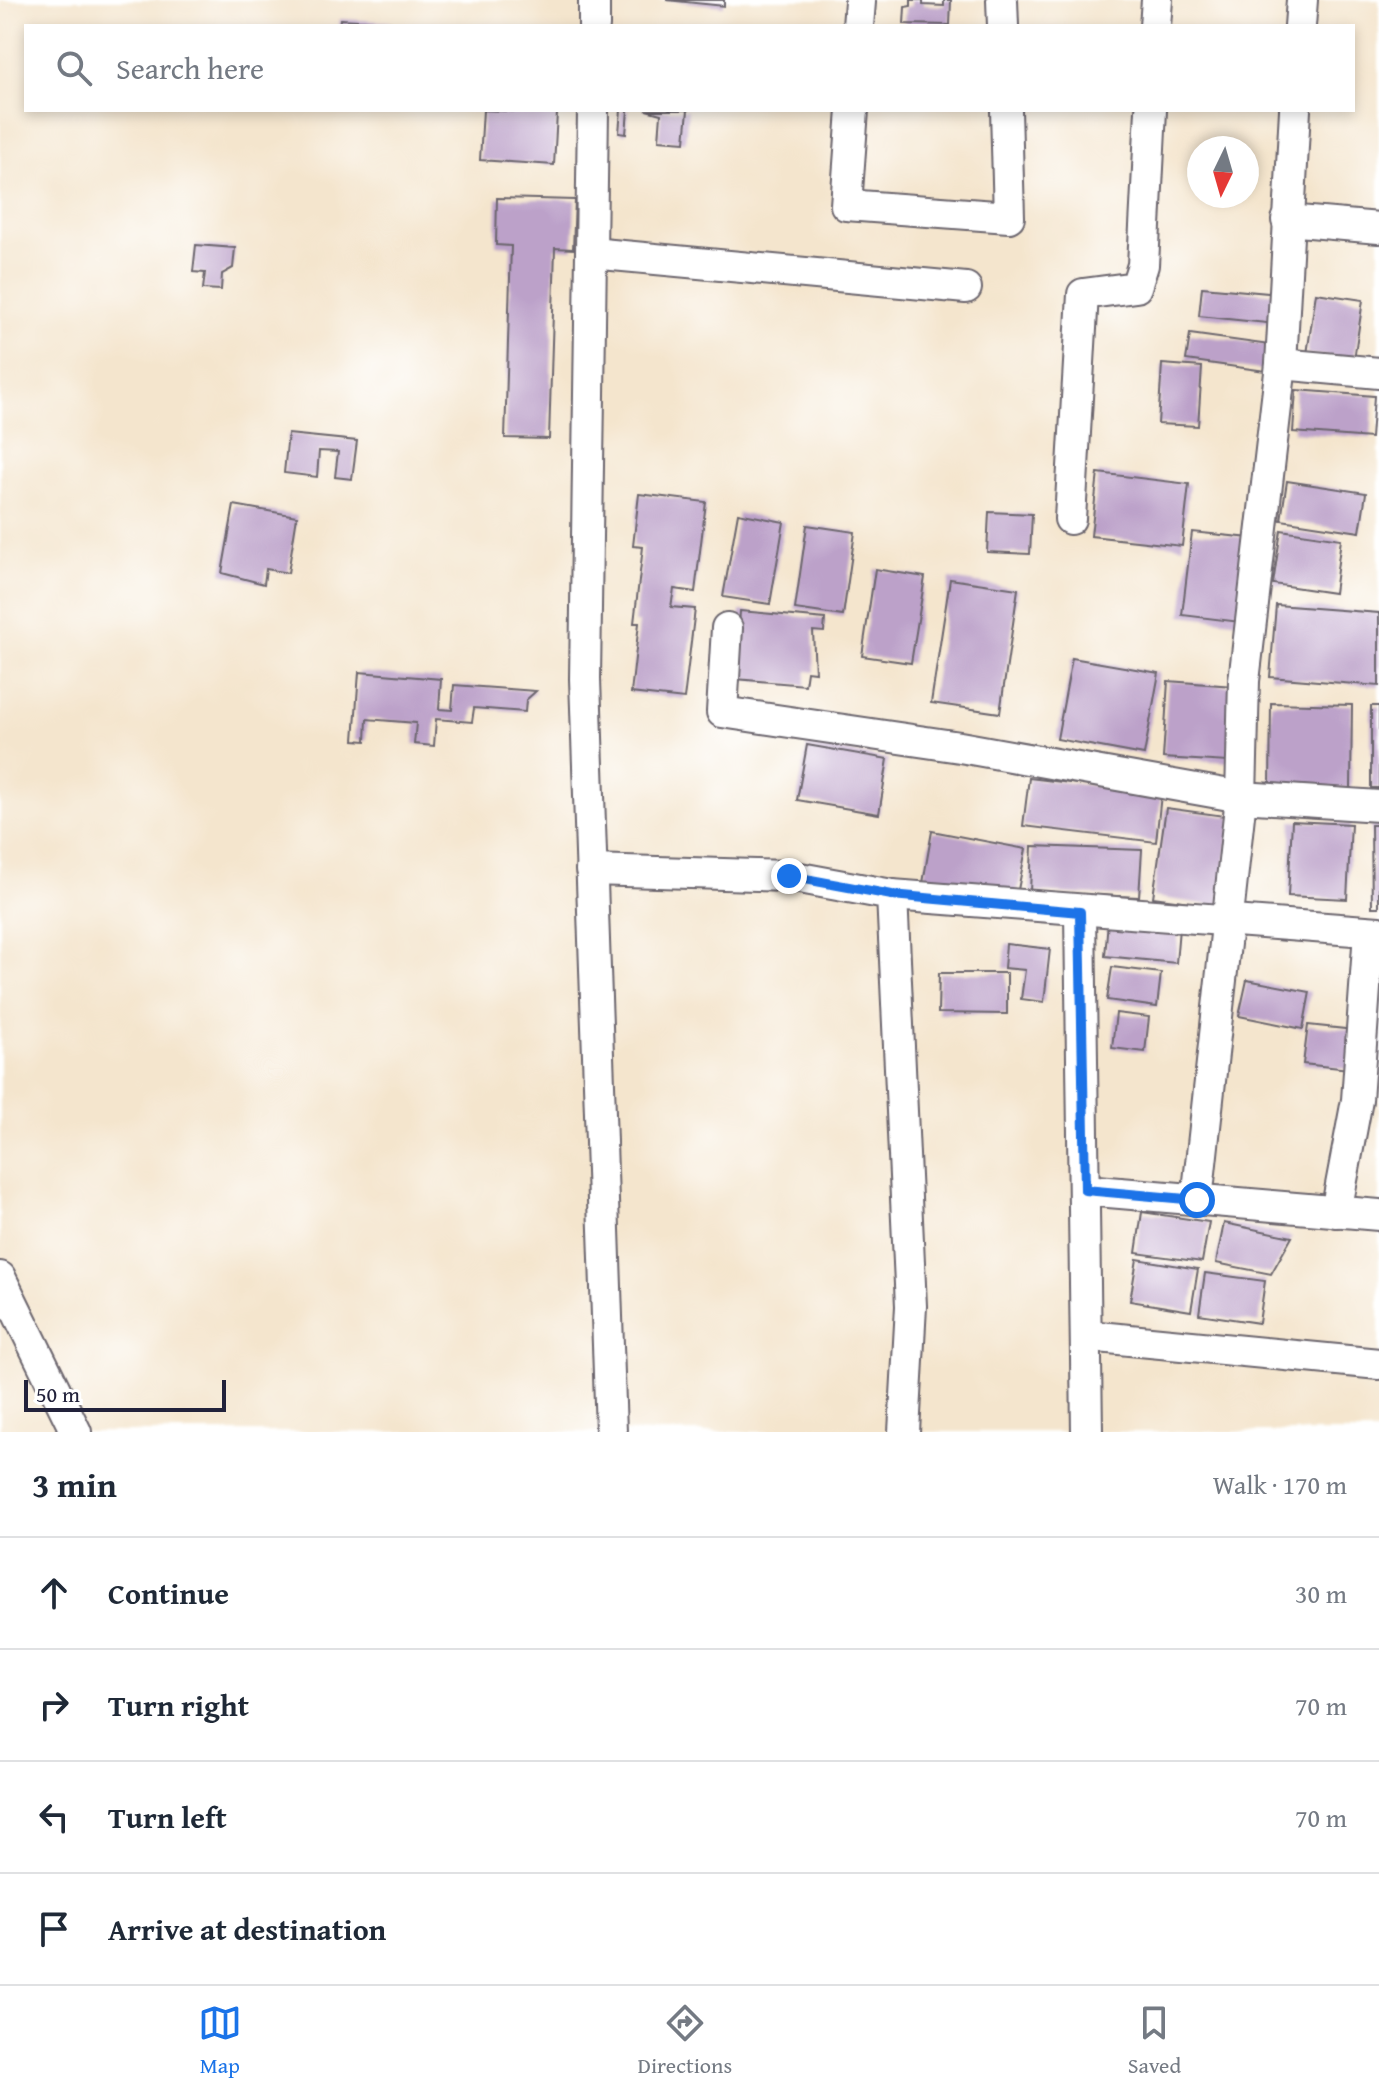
<!DOCTYPE html>
<meta charset="utf-8">
<style>
body{margin:0;font-family:"Gentium Book Plus",serif;background:#f6f6f7;color:#1f2937}
.compass{position:absolute;left:1187px;top:136px;width:72px;height:72px;border-radius:50%;background:#fff;box-shadow:0 4px 12px #0003;rotate:185deg}
.scale{position:absolute;left:24px;bottom:20px;width:202px;box-sizing:border-box;padding-left:8px;border:4px solid #22223b;border-top:0;font-size:22px;line-height:28px;white-space:nowrap;color:#22223b;-webkit-text-stroke:6px #fff;paint-order:stroke}
.stop{position:absolute;width:24px;height:24px;margin:-18px;border:6px solid #1a73e8;border-radius:50%;background:#fff}
.stop.end{background:#1a73e8;border-color:#fff;box-shadow:0 2px 8px #0008}
.list{margin:0;padding:0;list-style:none}
h2{display:flex;justify-content:space-between;align-items:center;height:104px;margin:0;padding:0 32px;font-size:34px}
h2 small{font-size:26px;font-weight:400;color:#747a83}
.list li{display:grid;grid-template-columns:52px 1fr auto;gap:24px;align-items:center;box-sizing:border-box;height:112px;padding:0 32px;border-top:2px solid #e0e1e3}
.list b{display:block;font-size:30px;white-space:nowrap}
.list em{font-size:26px;font-style:normal;color:#747a83}
.icon{flex:none;width:44px;height:44px;fill:none;stroke:currentColor;stroke-width:2;stroke-linecap:round;stroke-linejoin:round}
.map{position:relative;flex:none;width:1379px;height:1432px;overflow:hidden}
.search{position:absolute;background:#fff;box-shadow:0 4px 12px #0003;left:24px;right:24px;top:24px;height:88px;display:flex;align-items:center;gap:20px;box-sizing:border-box;padding:0 28px;border-radius:0px;color:#747a83;font-size:30px}
.sheet{height:552px;background:#fff}
nav{display:flex;justify-content:space-around;align-items:center;box-sizing:border-box;height:112px;border-top:2px solid #e0e1e3;background:#fff;font-size:22px;color:#747a83}
nav a{display:grid;justify-items:center;gap:4px}
nav .on{color:#1a73e8}
.map>svg:first-child{display:block}
</style>
<div class="map">
<svg width="1379" height="1432" viewBox="0 0 1379 1432">
<rect width="100%" height="100%" fill="#fff"/>
<filter id="ink" filterUnits="userSpaceOnUse"><feTurbulence type="fractalNoise" baseFrequency=".0125" numOctaves="2"/><feDisplacementMap in="SourceGraphic" scale="16" xChannelSelector="R" yChannelSelector="G"/><feConvolveMatrix kernelMatrix="1 2 1 2 8 2 1 2 1" color-interpolation-filters="sRGB"/></filter>
<filter id="wash" filterUnits="userSpaceOnUse"><feTurbulence type="fractalNoise" baseFrequency=".006" numOctaves="4" result="noise"/><feDisplacementMap in="SourceGraphic" scale="32" xChannelSelector="R" yChannelSelector="G"/><feGaussianBlur stdDeviation="1.8" result="paint"/><feColorMatrix in="noise" values="0 0 0 0 0 0 0 0 0 0 0 0 0 0 0 0 0 1.4 0 .05"/><feComposite in="paint" operator="in"/></filter>
<g filter="url(#wash)">
<rect width="100%" height="100%" fill="#f4e5cd"/>
<g id="blocks">
<g fill="#bca1c9">
<path d="M 666,0 L 724,0 L 724,6 Z"/>
<path d="M 911,0 L 923,0 L 923,5 L 944,6 L 944,0 L 951,0 L 950,25 L 904,24 L 905,7 L 911,6 Z"/>
<path d="M 340,19 L 391,22 L 390,26 L 339,26 Z"/>
<path d="M 483,110 L 557,113 L 554,165 L 480,160 Z"/>
<path d="M 621,110 L 628,110 L 626,134 L 619,133 Z"/>
<path d="M 646,110 L 688,110 L 685,142 L 659,140 L 661,114 Z"/>
<path d="M 497,198 L 575,200 L 573,249 L 555,248 L 549,439 L 505,438 L 511,246 L 496,245 Z"/>
<path d="M 196,245 L 235,248 L 233,268 L 222,274 L 221,290 L 203,289 L 205,273 L 193,272 Z"/>
<path d="M 1202,287 L 1279,294 L 1276,324 L 1199,316 Z"/>
<path d="M 1316,293 L 1363,300 L 1354,360 L 1307,354 Z"/>
<path d="M 1190,334 L 1277,346 L 1273,372 L 1186,360 Z"/>
<path d="M 1162,364 L 1202,367 L 1198,426 L 1158,424 Z"/>
<path d="M 1296,390 L 1374,396 L 1371,438 L 1293,432 Z"/>
<path d="M 288,434 L 357,441 L 352,479 L 335,477 L 338,452 L 319,451 L 317,477 L 284,473 Z"/>
<path d="M 1098,473 L 1189,484 L 1182,546 L 1091,536 Z"/>
<path d="M 1287,481 L 1366,493 L 1360,532 L 1281,520 Z"/>
<path d="M 639,494 L 706,502 L 695,592 L 674,589 L 671,607 L 695,609 L 684,699 L 631,693 L 639,623 L 634,623 L 643,547 L 633,546 Z"/>
<path d="M 234,505 L 297,516 L 288,573 L 266,569 L 264,584 L 222,573 Z"/>
<path d="M 989,512 L 1032,514 L 1030,554 L 987,552 Z"/>
<path d="M 738,513 L 784,522 L 770,604 L 723,597 Z"/>
<path d="M 807,525 L 855,532 L 843,616 L 795,609 Z"/>
<path d="M 1281,530 L 1341,539 L 1334,593 L 1273,584 Z"/>
<path d="M 1192,532 L 1250,538 L 1240,622 L 1182,615 Z"/>
<path d="M 875,569 L 925,577 L 911,663 L 862,656 Z"/>
<path d="M 950,579 L 1018,589 L 1000,713 L 931,703 Z"/>
<path d="M 1276,605 L 1379,613 L 1379,686 L 1270,677 Z"/>
<path d="M 740,611 L 825,619 L 824,632 L 813,631 L 815,672 L 807,671 L 805,685 L 736,679 Z"/>
<path d="M 1072,658 L 1159,673 L 1144,755 L 1057,739 Z"/>
<path d="M 359,672 L 441,679 L 439,709 L 452,710 L 454,685 L 536,691 L 526,700 L 525,712 L 474,708 L 472,722 L 436,719 L 434,746 L 414,744 L 416,723 L 367,719 L 366,741 L 354,740 Z"/>
<path d="M 1168,681 L 1233,686 L 1228,762 L 1163,758 Z"/>
<path d="M 1271,703 L 1352,705 L 1351,788 L 1270,787 Z"/>
<rect x="1371" y="706" width="8" height="82"/>
<path d="M 807,745 L 888,759 L 879,814 L 797,800 Z"/>
<path d="M 1029,778 L 1161,794 L 1156,842 L 1023,826 Z"/>
<path d="M 1166,808 L 1232,817 L 1219,906 L 1153,897 Z"/>
<path d="M 1292,821 L 1351,824 L 1347,899 L 1288,896 Z"/>
<path d="M 1371,825 L 1379,825 L 1379,907 L 1372,907 Z"/>
<path d="M 932,831 L 1026,849 L 1016,900 L 923,883 Z"/>
<path d="M 1032,846 L 1142,850 L 1139,897 L 1030,892 Z"/>
<path d="M 1108,921 L 1179,928 L 1176,963 L 1105,956 Z"/>
<path d="M 1006,944 L 1050,949 L 1044,1002 L 1021,999 L 1025,970 L 1004,968 Z"/>
<path d="M 1112,967 L 1161,973 L 1157,1007 L 1107,1000 Z"/>
<path d="M 939,973 L 1007,973 L 1007,1014 L 938,1013 Z"/>
<path d="M 1247,980 L 1310,992 L 1303,1029 L 1239,1016 Z"/>
<path d="M 1116,1013 L 1149,1017 L 1145,1052 L 1112,1048 Z"/>
<path d="M 1308,1025 L 1354,1030 L 1349,1069 L 1303,1064 Z"/>
<path d="M 1142,1212 L 1209,1222 L 1202,1262 L 1136,1253 Z"/>
<path d="M 1224,1223 L 1292,1237 L 1271,1274 L 1216,1263 Z"/>
<path d="M 1137,1259 L 1198,1269 L 1191,1311 L 1130,1301 Z"/>
<path d="M 1205,1273 L 1265,1281 L 1259,1323 L 1199,1314 Z"/>
</g>
</g>
</g>
<g filter="url(#ink)">
<use href="#blocks" fill-opacity="0" stroke="#6c666e" stroke-width="2"/>
<g fill="none" stroke-linecap="round" stroke-linejoin="round">
<defs>
<g id="minor">
<path d="M 1002,0 L 1003,26"/>
<path d="M 594,26 L 594,0"/>
<path d="M 858,26 L 860,2"/>
<path d="M 1155,26 L 1157,0"/>
<path d="M 1300,26 L 1302,0"/>
<path d="M 593,110 L 585,679 L 611,1432"/>
<path d="M 853,110 L 846,205 L 1009,217 L 1006,110"/>
<path d="M 1287,220 L 1379,228"/>
<path d="M 591,253 L 966,288"/>
<path d="M 1281,364 L 1379,373"/>
<path d="M 1070,519 L 1083,294 L 1136,287 L 1143,265 L 1151,110"/>
<path d="M 727,628 L 722,712 L 960,747 L 1241,797 L 1379,806"/>
<path d="M 591,870 L 789,876 L 892,895 L 911,1306 L 904,1432"/>
<path d="M 892,895 L 1379,932"/>
<path d="M 1080,912 L 1087,1432"/>
<path d="M 1085,1190 L 1379,1215"/>
<path d="M 1197,1200 L 1241,797 L 1244,681 L 1281,364 L 1295,110"/>
<path d="M 1336,1212 L 1357,1100 L 1369,932"/>
<path d="M 0,1277 L 76,1432"/>
<path d="M 1088,1336 L 1379,1364"/>
</g>
</defs>
<use href="#minor" stroke="#6c666e" stroke-width="34"/>
<use href="#minor" stroke="#fff" stroke-width="30"/>
</g>
</g>
<g fill="none" stroke-linecap="round" stroke-linejoin="round" filter="url(#ink)">
<path stroke="#1a73e8" stroke-width="10" d="M 789,876 L 892,895 L 1080,912 L 1085,1190 L 1197,1200"/>
</g>
</svg>
<svg class="compass" viewBox="-18 -18 36 36"><path d="M0-13l5 13h-10z" fill="#e53935"/><path d="M0 13l5-13h-10z" fill="#747a83"/></svg>
<div class="scale">50 m</div>
<div class="stop" style="left:1197px;top:1200px"></div>
<div class="stop end" style="left:789px;top:876px"></div>
<div class="search"><svg class="icon" aria-label="search" viewBox="0 0 24 24"><circle cx="10" cy="10" r="6"/><path d="M15 15l6 6"/></svg>Search here</div>
</div>
<section class="sheet">
<h2>3 min<small>Walk · 170 m</small></h2>
<ul class="list">
<li><svg class="icon" aria-label="ahead" viewBox="0 0 24 24"><path d="M12 20V5M6 11l6-6 6 6"/></svg><div><b>Continue</b></div><em>30 m</em></li>
<li><svg class="icon" aria-label="right" viewBox="0 0 24 24"><path d="M7 20v-9h11M14 6l5 5-5 5"/></svg><div><b>Turn right</b></div><em>70 m</em></li>
<li><svg class="icon" aria-label="left" viewBox="0 0 24 24"><path d="M17 20v-9H6M10 6l-5 5 5 5"/></svg><div><b>Turn left</b></div><em>70 m</em></li>
<li><svg class="icon" aria-label="arrive" viewBox="0 0 24 24"><path d="M6 21V4h12l-3 4 3 4H6"/></svg><div><b>Arrive at destination</b></div></li>
</ul>
</section>
<nav>
<a class="on"><svg class="icon" aria-label="map" viewBox="0 0 24 24"><path d="M3 6l6-2 6 2 6-2v14l-6 2-6-2-6 2zM9 4v14M15 6v14"/></svg>Map</a>
<a><svg class="icon" aria-label="directions" viewBox="0 0 24 24"><path d="M12 3l9 9-9 9-9-9zM9 14v-3h6M13 9l2 2-2 2"/></svg>Directions</a>
<a><svg class="icon" aria-label="saved" viewBox="0 0 24 24"><path d="M7 4h10v16l-5-4-5 4z"/></svg>Saved</a>
</nav>
